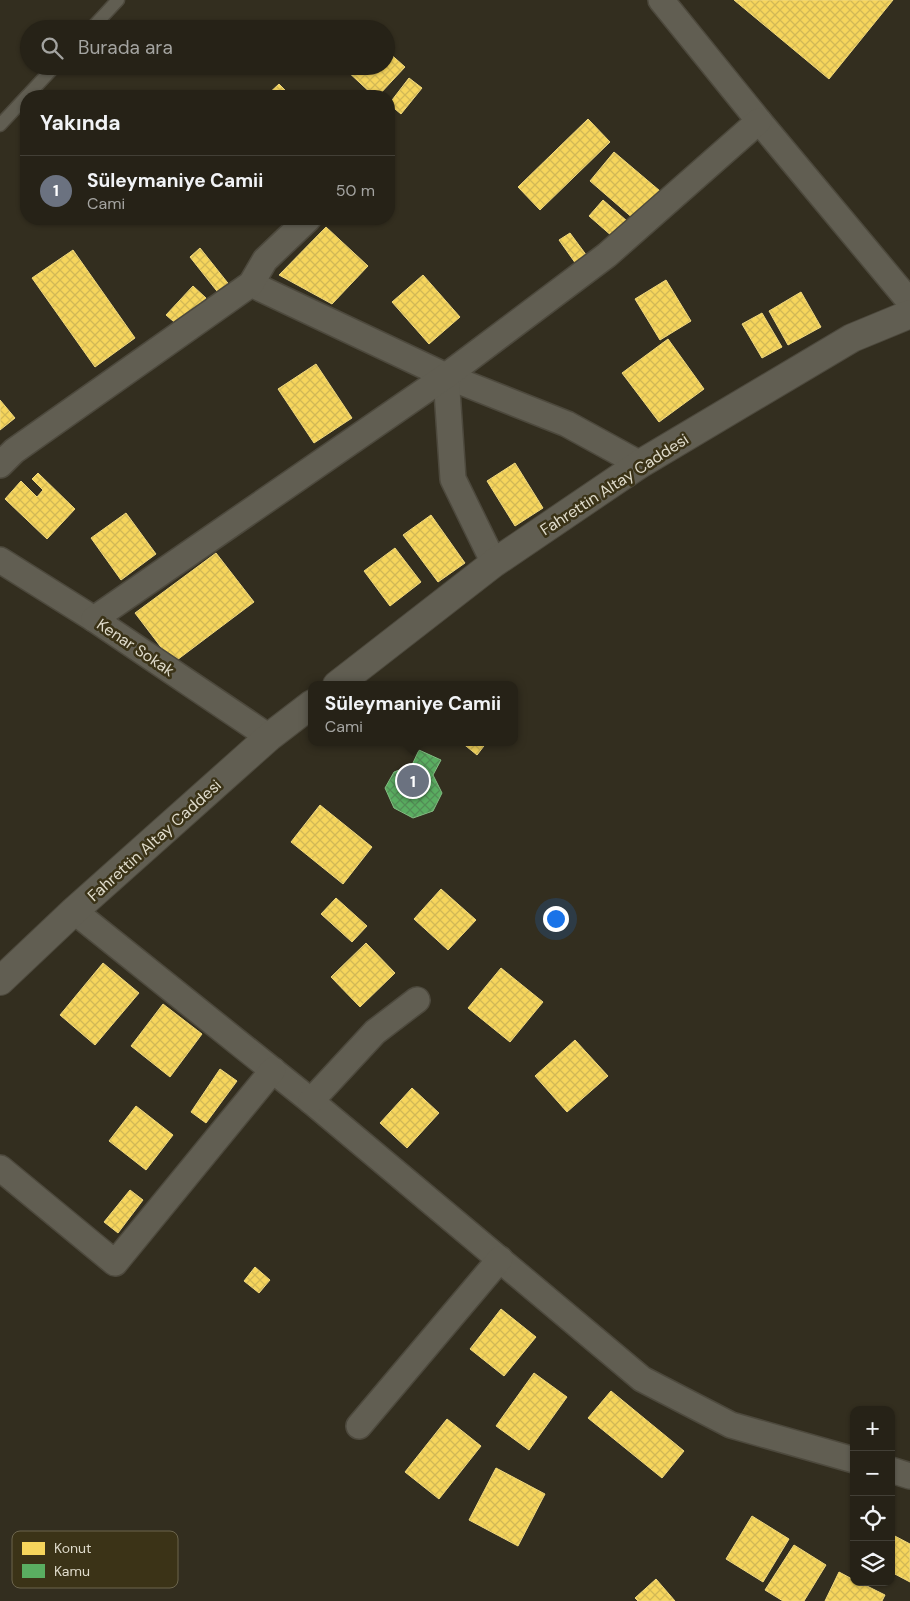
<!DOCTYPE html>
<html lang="tr">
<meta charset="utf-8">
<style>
body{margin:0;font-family:"DM Sans",sans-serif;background:#2e2a20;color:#f1f3f6}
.controls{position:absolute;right:15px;bottom:15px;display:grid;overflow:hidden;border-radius:10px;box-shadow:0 1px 4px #0004}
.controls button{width:45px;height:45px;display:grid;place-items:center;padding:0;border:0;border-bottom:1px solid #423f36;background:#262217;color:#f1f3f6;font:25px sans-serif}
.you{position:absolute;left:555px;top:918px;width:18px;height:18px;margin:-12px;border:4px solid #fff;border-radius:50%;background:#1a73e8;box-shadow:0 0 0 8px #1a73e833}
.badge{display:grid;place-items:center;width:32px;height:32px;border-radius:50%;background:#a39e8f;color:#fff;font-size:16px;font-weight:700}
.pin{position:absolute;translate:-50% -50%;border:2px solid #fff;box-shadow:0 1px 5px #0006}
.popup{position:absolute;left:308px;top:681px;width:210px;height:65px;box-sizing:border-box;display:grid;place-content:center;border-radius:10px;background:#262217;filter:drop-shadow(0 1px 4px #0005);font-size:16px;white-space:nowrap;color:#a4a4a1}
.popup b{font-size:19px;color:#f1f3f6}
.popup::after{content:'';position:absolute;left:50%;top:100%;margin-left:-10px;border:10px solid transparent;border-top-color:#262217}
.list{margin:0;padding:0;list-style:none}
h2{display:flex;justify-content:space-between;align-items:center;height:65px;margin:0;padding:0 20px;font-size:21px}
h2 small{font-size:16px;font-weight:400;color:#a4a4a1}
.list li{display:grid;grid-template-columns:32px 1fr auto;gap:15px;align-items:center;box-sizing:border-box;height:70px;padding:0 20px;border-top:1px solid #423f36}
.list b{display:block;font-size:19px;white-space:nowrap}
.list p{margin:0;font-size:16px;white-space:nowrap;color:#a4a4a1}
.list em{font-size:16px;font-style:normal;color:#a4a4a1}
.icon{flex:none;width:28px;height:28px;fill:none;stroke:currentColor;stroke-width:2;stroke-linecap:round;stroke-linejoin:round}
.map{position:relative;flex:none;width:910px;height:1601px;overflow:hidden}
.search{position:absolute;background:#262217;box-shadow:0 1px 4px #0004;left:20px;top:20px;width:375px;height:55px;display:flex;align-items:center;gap:12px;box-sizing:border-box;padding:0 18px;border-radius:28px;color:#a4a4a1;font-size:19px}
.panel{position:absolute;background:#262217;box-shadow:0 1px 4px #0004;left:20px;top:90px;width:375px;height:135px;border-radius:20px}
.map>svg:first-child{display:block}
</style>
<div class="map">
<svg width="910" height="1601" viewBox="0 0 910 1601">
<defs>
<pattern id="homes-cross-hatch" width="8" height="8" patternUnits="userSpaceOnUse" patternTransform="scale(1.25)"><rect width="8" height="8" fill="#f6d55c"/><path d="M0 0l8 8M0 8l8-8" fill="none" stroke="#d2b856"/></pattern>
<pattern id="public-cross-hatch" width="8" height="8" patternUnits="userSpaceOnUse" patternTransform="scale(1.25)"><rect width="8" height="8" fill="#5aae61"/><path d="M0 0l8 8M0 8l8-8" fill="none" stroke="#538e56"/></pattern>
</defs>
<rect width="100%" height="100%" fill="#332e1f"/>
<g fill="url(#homes-cross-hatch)" stroke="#efd77d">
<path d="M 734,0 L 893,0 L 829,79 Z"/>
<path d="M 386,50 L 405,67 L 378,96 L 374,96 L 345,69 L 347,66 L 386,66 Z"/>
<path d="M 409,78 L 422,88 L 401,114 L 389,104 Z"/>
<path d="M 279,84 L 291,96 L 266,96 Z"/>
<path d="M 588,119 L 610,142 L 540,210 L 518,187 Z"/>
<path d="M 614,152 L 660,191 L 635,220 L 590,181 Z"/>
<path d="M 603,200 L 627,221 L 613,237 L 589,216 Z"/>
<path d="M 326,227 L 368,266 L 332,304 L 279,275 Z"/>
<path d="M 570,233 L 587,256 L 576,264 L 559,240 Z"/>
<path d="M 200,248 L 231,287 L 220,295 L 190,257 Z"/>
<path d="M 73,250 L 135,338 L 95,367 L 32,278 Z"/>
<path d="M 423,275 L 460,317 L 429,344 L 392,302 Z"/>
<path d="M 666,280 L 691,321 L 660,340 L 635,299 Z"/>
<path d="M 193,286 L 206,298 L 180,327 L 166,315 Z"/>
<path d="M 801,292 L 821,327 L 788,345 L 769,311 Z"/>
<path d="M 762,313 L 782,347 L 762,358 L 742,324 Z"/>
<path d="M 668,339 L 704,389 L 659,422 L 622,373 Z"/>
<path d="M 316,364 L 352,418 L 314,443 L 278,389 Z"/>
<path d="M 0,400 L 15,418 L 0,430 Z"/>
<path d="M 515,463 L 543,508 L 515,526 L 487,481 Z"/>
<path d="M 38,473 L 75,509 L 47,539 L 5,499 L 21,481 L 37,497 L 43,490 L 32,479 Z"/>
<path d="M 126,513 L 156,554 L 121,580 L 91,538 Z"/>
<path d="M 431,515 L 465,563 L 438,582 L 403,535 Z"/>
<path d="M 395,548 L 421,582 L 390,606 L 364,571 Z"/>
<path d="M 216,553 L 254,602 L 173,663 L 135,613 Z"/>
<path d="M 461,742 L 487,742 L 477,755 Z"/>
<path d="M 320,805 L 372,847 L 343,884 L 291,842 Z"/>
<path d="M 441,889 L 476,920 L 448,950 L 414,919 Z"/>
<path d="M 336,898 L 367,926 L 352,942 L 321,914 Z"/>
<path d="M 366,943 L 395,973 L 360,1007 L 331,977 Z"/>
<path d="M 103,963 L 139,993 L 95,1045 L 60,1015 Z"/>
<path d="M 501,968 L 543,1002 L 510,1042 L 468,1008 Z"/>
<path d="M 163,1004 L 202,1034 L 170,1077 L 131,1046 Z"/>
<path d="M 575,1040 L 608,1076 L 567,1112 L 535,1076 Z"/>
<path d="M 220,1069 L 237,1081 L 206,1123 L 191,1112 Z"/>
<path d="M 412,1088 L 439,1113 L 407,1148 L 380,1123 Z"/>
<path d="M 136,1106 L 173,1135 L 146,1170 L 109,1141 Z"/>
<path d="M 130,1190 L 143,1200 L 118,1233 L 104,1222 Z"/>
<path d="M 255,1267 L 270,1280 L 259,1293 L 244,1281 Z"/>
<path d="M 501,1309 L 536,1337 L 504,1376 L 470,1349 Z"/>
<path d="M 534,1373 L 567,1397 L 529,1450 L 496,1426 Z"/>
<path d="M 611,1391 L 684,1451 L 662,1478 L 588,1418 Z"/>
<path d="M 447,1419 L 481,1446 L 439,1499 L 405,1472 Z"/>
<path d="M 496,1468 L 545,1494 L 518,1546 L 469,1520 Z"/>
<path d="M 752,1516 L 789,1539 L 763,1582 L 726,1559 Z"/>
<path d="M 891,1534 L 910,1544 L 910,1582 L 891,1572 Z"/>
<path d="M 794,1545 L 826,1565 L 804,1601 L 783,1601 L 765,1590 Z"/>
<path d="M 839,1572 L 854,1580 L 854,1582 L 859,1582 L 885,1595 L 882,1601 L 825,1601 Z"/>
<path d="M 656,1579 L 675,1601 L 638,1601 L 635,1598 Z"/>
</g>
<path fill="url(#public-cross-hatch)" stroke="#82bc81" d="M 419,750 L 441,760 L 433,775 L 442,793 L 433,811 L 413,818 L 394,808 L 385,788 L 394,772 L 412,765 Z"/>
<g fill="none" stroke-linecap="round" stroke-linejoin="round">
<defs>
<g id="service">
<path d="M 91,29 L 118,0"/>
<path d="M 27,96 L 55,66"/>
<path d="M 0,125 L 26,97"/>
</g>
<g id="minor">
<path d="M 661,0 L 759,121 L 910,302"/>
<path d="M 251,284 L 446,376 L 567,424 L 640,464"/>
<path d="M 446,376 L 453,479 L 494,563"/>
<path d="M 0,465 L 14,451 L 251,284 L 265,260 L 308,219"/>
<path d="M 0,560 L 94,619 L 269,737"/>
<path d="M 94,619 L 446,376 L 607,255 L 759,121"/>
<path d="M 74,911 L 311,1101 L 642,1379 L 731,1425 L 854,1460"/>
<path d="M 311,1101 L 375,1032 L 417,1000"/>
<path d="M 0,1168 L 115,1263 L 273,1070"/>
<path d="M 359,1426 L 500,1259"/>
<path d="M 891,1470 L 910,1476"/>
</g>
<g id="tertiary">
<path d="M 337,685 L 494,563 L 640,464 L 852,338 L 910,314"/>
<path d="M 0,981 L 74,911 L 269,737 L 312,704"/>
</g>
</defs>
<use href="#service" stroke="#4d493d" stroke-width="15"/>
<use href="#minor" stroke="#4d493d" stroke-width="28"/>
<use href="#tertiary" stroke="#4d493d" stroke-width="30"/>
<use href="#service" stroke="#615e52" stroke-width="12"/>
<use href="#minor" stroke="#615e52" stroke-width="25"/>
<use href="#tertiary" stroke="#615e52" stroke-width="28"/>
</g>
<g text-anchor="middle" stroke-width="5" stroke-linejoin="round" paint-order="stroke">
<g font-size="16" fill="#dfdbcb" stroke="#3b3317">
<text transform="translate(614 484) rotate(-33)" y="6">Fahrettin Altay Caddesi</text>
<text transform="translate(136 647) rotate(34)" y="6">Kenar Sokak</text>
<text transform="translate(154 840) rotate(-42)" y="6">Fahrettin Altay Caddesi</text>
</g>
</g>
<rect x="12" y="1531" width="166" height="57" rx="8" fill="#3b3317" stroke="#6c654d" stroke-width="1"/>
<rect x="22" y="1542" width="23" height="13" fill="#f6d55c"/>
<rect x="22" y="1564" width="23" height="14" fill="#5aae61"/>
<g font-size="14" fill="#dfdbcb">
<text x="54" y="1553">Konut</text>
<text x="54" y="1576">Kamu</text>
</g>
</svg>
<div class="controls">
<button>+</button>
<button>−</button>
<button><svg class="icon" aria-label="locate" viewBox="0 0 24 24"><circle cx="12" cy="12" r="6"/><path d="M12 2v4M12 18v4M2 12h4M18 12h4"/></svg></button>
<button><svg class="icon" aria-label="layers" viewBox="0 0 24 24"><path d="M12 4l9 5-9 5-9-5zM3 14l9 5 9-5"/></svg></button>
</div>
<div class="you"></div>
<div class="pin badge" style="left:413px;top:781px;background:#6b7280">1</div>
<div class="popup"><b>Süleymaniye Camii</b>Cami</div>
<div class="search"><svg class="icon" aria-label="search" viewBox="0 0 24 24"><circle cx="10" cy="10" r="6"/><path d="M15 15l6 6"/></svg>Burada ara</div>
<section class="panel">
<h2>Yakında<small></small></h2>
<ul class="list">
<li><span class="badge" style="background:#6b7280">1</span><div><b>Süleymaniye Camii</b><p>Cami</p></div><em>50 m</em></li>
</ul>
</section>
</div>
